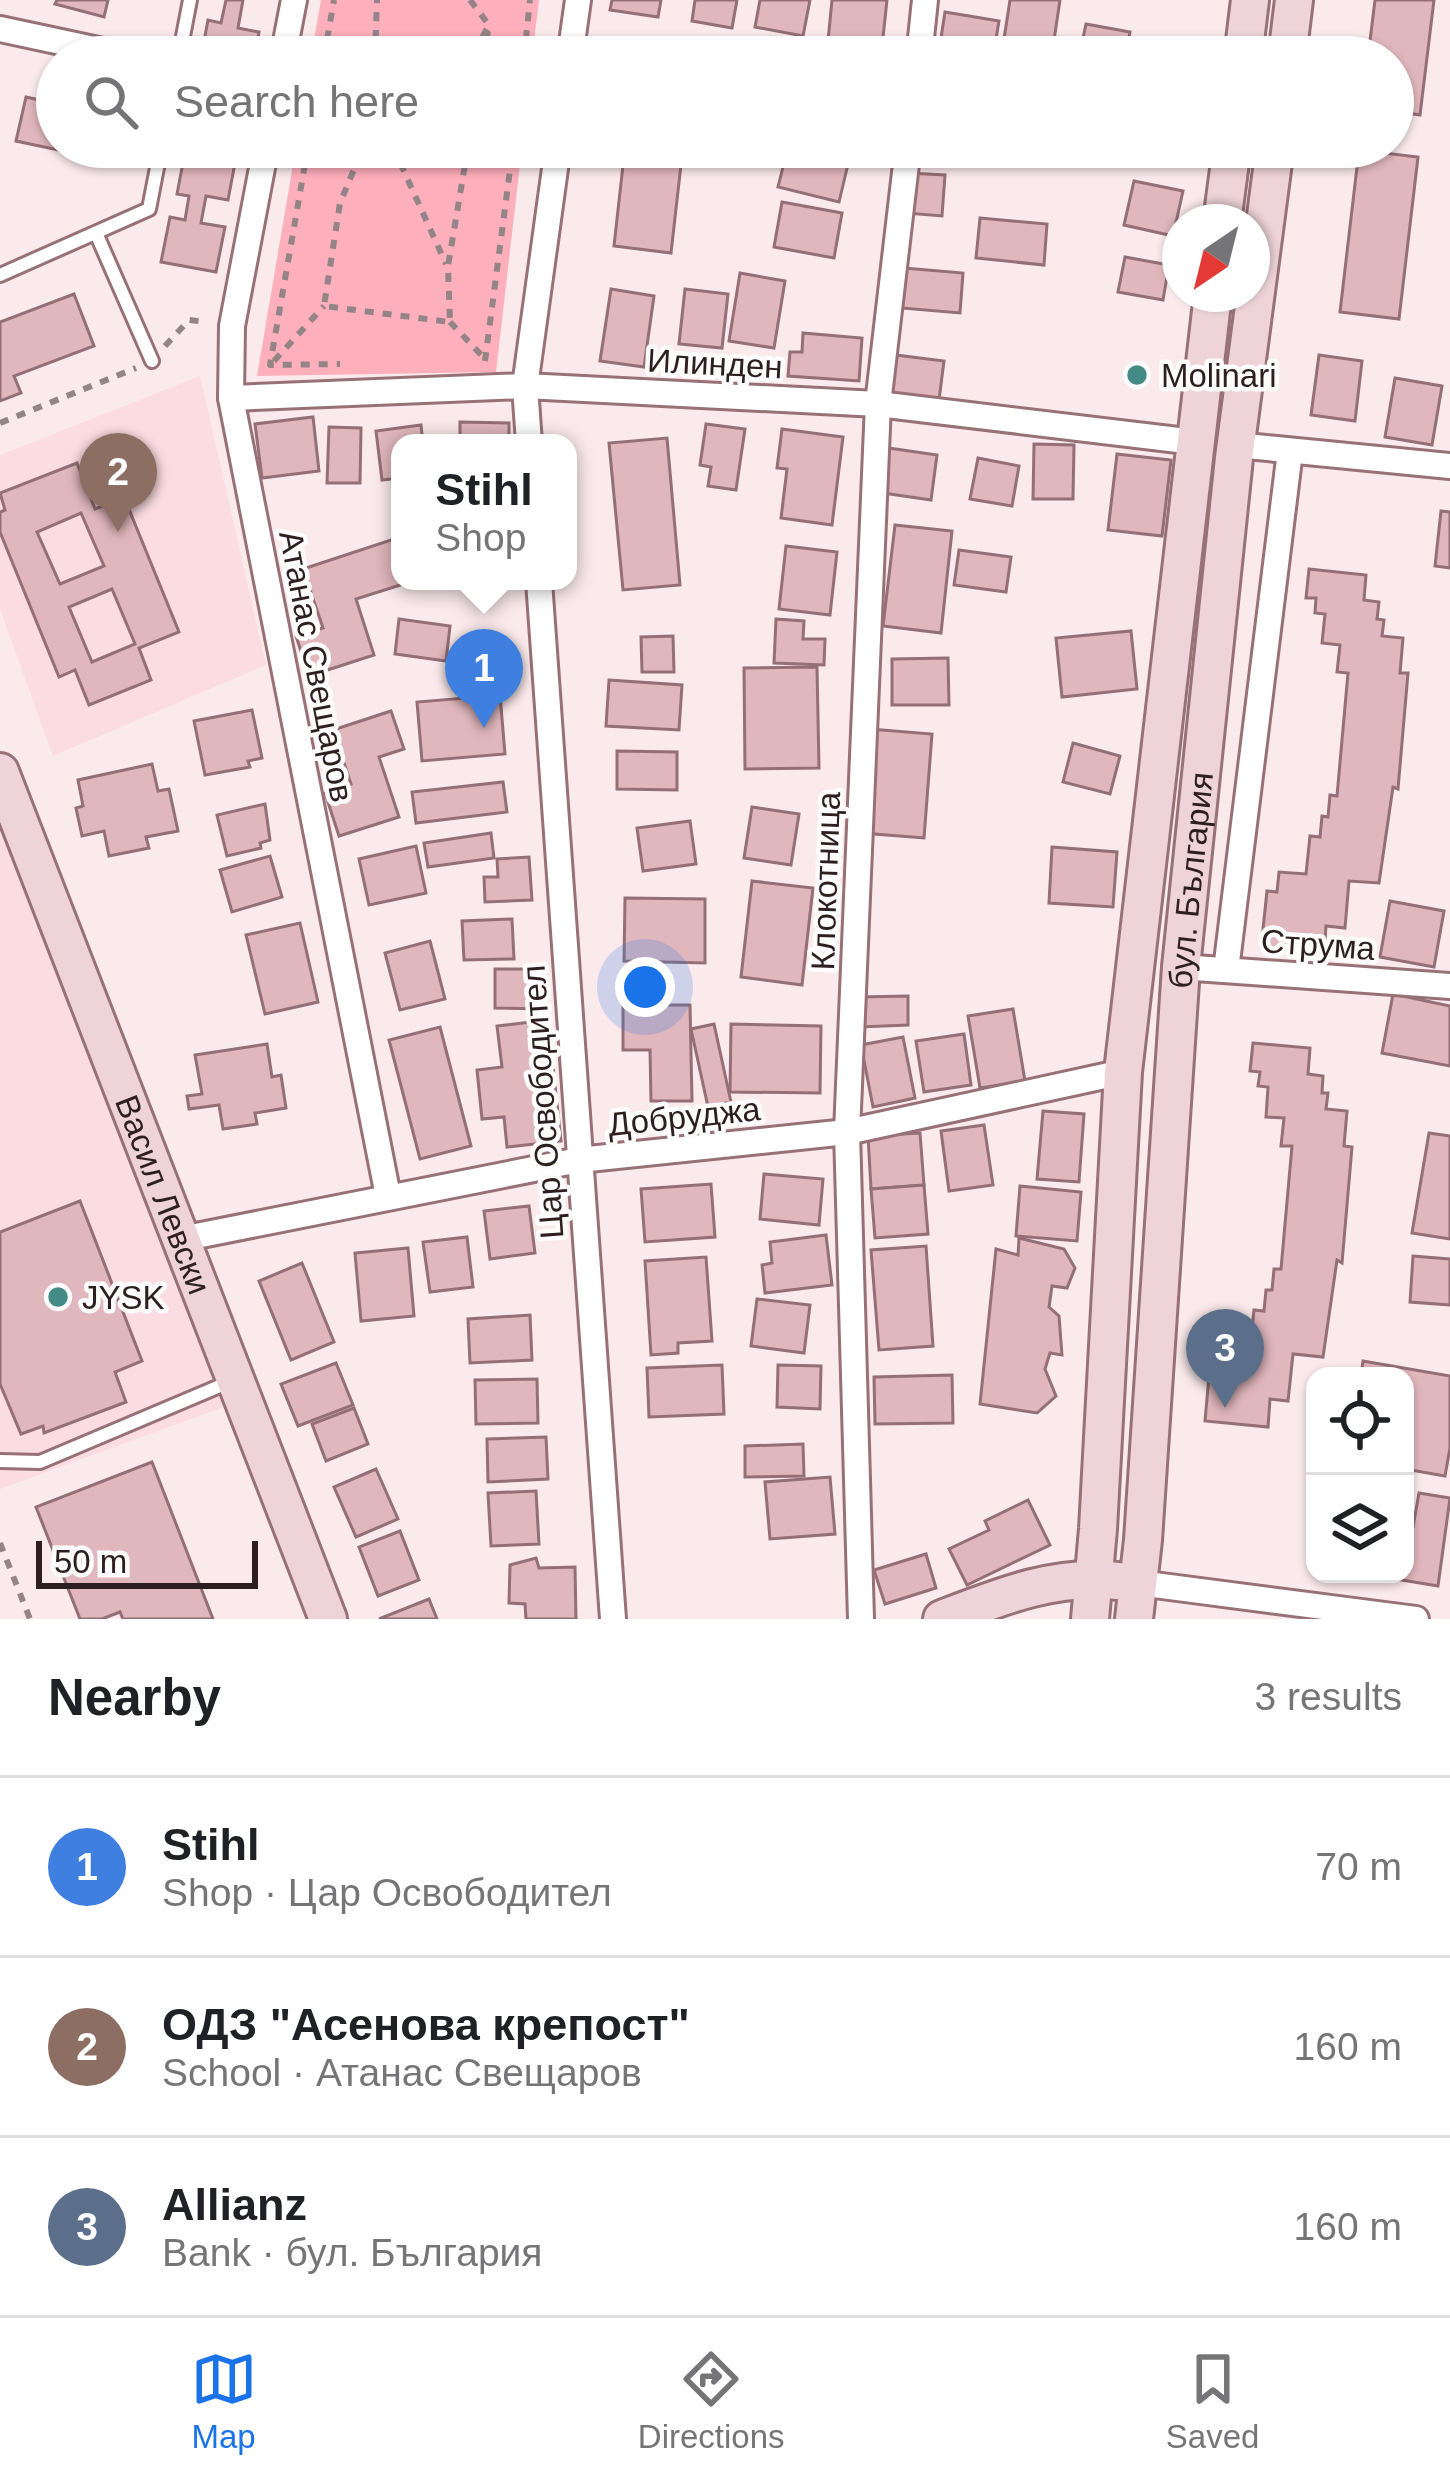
<!DOCTYPE html>
<meta charset="utf-8">
<style>
body{margin:0;font-family:Helvetica,sans-serif;background:#f6f6f6;color:#202124}
.controls{position:absolute;right:36px;bottom:36px;display:grid;overflow:hidden;border-radius:24px;box-shadow:0 3px 9px #0004}
.controls button{width:108px;height:108px;display:grid;place-items:center;padding:0;border:0;border-bottom:3px solid #e0e0e0;background:#fff;color:#202124;font:60px sans-serif}
.compass{position:absolute;left:1162px;top:204px;width:108px;height:108px;border-radius:50%;background:#fff;box-shadow:0 3px 9px #0004;rotate:215deg}
.scale{position:absolute;left:36px;bottom:30px;width:222px;box-sizing:border-box;padding-left:12px;border:6px solid #2d1e20;border-top:0;font-size:33px;line-height:42px;white-space:nowrap;color:#2d1e20;-webkit-text-stroke:9px #fcfcfc;paint-order:stroke}
.you{position:absolute;left:645px;top:987px;width:42px;height:42px;margin:-30px;border:9px solid #fff;border-radius:50%;background:#1a73e8;box-shadow:0 0 0 18px #1a73e833}
.badge{display:grid;place-items:center;width:78px;height:78px;border-radius:50%;background:#1a73e8;color:#fff;font-size:39px;font-weight:700}
.pin{position:absolute;translate:-50% -99px;filter:drop-shadow(0 3px 6px #0008)}
.pin::after{content:'';position:absolute;top:63px;width:42px;height:36px;background:inherit;clip-path:polygon(0 0,100% 0,50% 100%)}
.popup{position:absolute;left:391px;top:434px;width:186px;height:156px;box-sizing:border-box;display:grid;place-content:center;border-radius:24px;background:#fff;filter:drop-shadow(0 3px 9px #0005);font-size:39px;white-space:nowrap;color:#757577}
.popup b{font-size:45px;color:#202124}
.popup::after{content:'';position:absolute;left:50%;top:100%;margin-left:-24px;border:24px solid transparent;border-top-color:#fff}
.list{margin:0;padding:0;list-style:none}
h2{display:flex;justify-content:space-between;align-items:center;height:156px;margin:0;padding:0 48px;font-size:51px}
h2 small{font-size:39px;font-weight:400;color:#757577}
.list li{display:grid;grid-template-columns:78px 1fr auto;gap:36px;align-items:center;box-sizing:border-box;height:180px;padding:0 48px;border-top:3px solid #e0e0e0}
.list b{display:block;font-size:45px;white-space:nowrap}
.list p{margin:0;font-size:39px;white-space:nowrap;color:#757577}
.list em{font-size:39px;font-style:normal;color:#757577}
.icon{flex:none;width:66px;height:66px;fill:none;stroke:currentColor;stroke-width:2;stroke-linecap:round;stroke-linejoin:round}
.map{position:relative;flex:none;width:1450px;height:1619px;overflow:hidden}
.search{position:absolute;background:#fff;box-shadow:0 3px 9px #0004;left:36px;right:36px;top:36px;height:132px;display:flex;align-items:center;gap:30px;box-sizing:border-box;padding:0 42px;border-radius:66px;color:#757577;font-size:45px}
.sheet{height:696px;background:#fff}
nav{display:flex;justify-content:space-around;align-items:center;box-sizing:border-box;height:168px;border-top:3px solid #e0e0e0;background:#fff;font-size:33px;color:#757577}
nav a{display:grid;justify-items:center;gap:6px}
nav .on{color:#1a73e8}
.map>svg:first-child{display:block}
</style>
<div class="map">
<svg width="1450" height="1619" viewBox="0 0 1450 1619">
<rect width="100%" height="100%" fill="#fbeaec"/>
<g fill="#fbdce0">
<path d="M 200,376 L 266,665 L 53,756 L 0,609 L 0,455 Z"/>
<path d="M 0,816 L 240,1401 L 0,1489 Z"/>
</g>
<g fill="#fdafbb">
<path d="M 321,0 L 539,0 L 532,57 L 311,57 Z"/>
<path d="M 296,147 L 522,147 L 496,372 L 257,376 Z"/>
</g>
<g fill="#e0b7bc" stroke="#946f75" stroke-width="3" fill-rule="evenodd">
<path d="M 57,0 L 108,0 L 104,17 L 55,4 Z"/>
<path d="M 226,0 L 243,0 L 238,28 L 259,32 L 255,57 L 201,57 L 208,20 L 221,23 Z"/>
<path d="M 612,0 L 661,0 L 658,17 L 610,10 Z"/>
<path d="M 695,0 L 737,0 L 732,28 L 692,21 Z"/>
<path d="M 760,0 L 810,0 L 803,36 L 755,27 Z"/>
<path d="M 832,0 L 887,0 L 882,47 L 828,41 Z"/>
<path d="M 1010,0 L 1060,0 L 1053,47 L 1004,39 Z"/>
<path d="M 1375,0 L 1434,0 L 1420,115 L 1393,111 L 1393,57 L 1368,57 Z"/>
<path d="M 945,12 L 999,21 L 993,57 L 938,57 Z"/>
<path d="M 1086,24 L 1130,32 L 1126,57 L 1079,57 Z"/>
<path d="M 26,97 L 57,104 L 57,147 L 78,147 L 77,154 L 16,141 Z"/>
<path d="M 186,147 L 238,147 L 228,200 L 206,196 L 201,223 L 225,227 L 216,272 L 161,262 L 170,217 L 185,220 L 189,196 L 177,194 Z"/>
<path d="M 625,147 L 683,147 L 671,253 L 614,246 Z"/>
<path d="M 788,147 L 849,160 L 839,202 L 778,187 Z"/>
<path d="M 1359,150 L 1418,157 L 1399,319 L 1340,312 Z"/>
<path d="M 908,173 L 945,175 L 942,216 L 905,213 Z"/>
<path d="M 1134,181 L 1183,191 L 1173,236 L 1124,225 Z"/>
<path d="M 782,202 L 842,213 L 834,258 L 774,247 Z"/>
<path d="M 980,218 L 1047,224 L 1044,265 L 976,258 Z"/>
<path d="M 1125,257 L 1169,265 L 1163,300 L 1118,292 Z"/>
<path d="M 904,268 L 963,273 L 960,313 L 901,308 Z"/>
<path d="M 740,273 L 785,281 L 774,348 L 729,341 Z"/>
<path d="M 611,289 L 654,296 L 644,367 L 600,361 Z"/>
<path d="M 685,289 L 728,294 L 722,348 L 679,344 Z"/>
<path d="M 74,294 L 94,346 L 14,376 L 21,393 L 0,401 L 0,322 Z"/>
<path d="M 803,333 L 862,338 L 859,381 L 788,376 L 790,352 L 802,352 Z"/>
<path d="M 888,354 L 944,361 L 939,400 L 883,393 Z"/>
<path d="M 1319,355 L 1362,361 L 1355,421 L 1311,415 Z"/>
<path d="M 1395,378 L 1442,386 L 1432,445 L 1385,437 Z"/>
<path d="M 313,417 L 319,471 L 262,478 L 255,424 Z"/>
<path d="M 460,422 L 509,423 L 509,443 L 460,443 Z"/>
<path d="M 706,424 L 745,429 L 736,490 L 708,486 L 711,467 L 700,465 Z"/>
<path d="M 421,425 L 423,443 L 400,443 L 400,478 L 382,480 L 376,431 Z"/>
<path d="M 329,427 L 361,428 L 360,483 L 327,483 Z"/>
<path d="M 782,429 L 843,437 L 832,525 L 781,518 L 787,469 L 777,468 Z"/>
<path d="M 667,438 L 680,585 L 623,590 L 609,443 Z"/>
<path d="M 1034,444 L 1074,445 L 1073,499 L 1033,499 Z"/>
<path d="M 882,447 L 937,455 L 931,500 L 876,492 Z"/>
<path d="M 1117,454 L 1171,460 L 1162,536 L 1108,530 Z"/>
<path d="M 978,458 L 1019,466 L 1012,506 L 970,499 Z"/>
<path d="M 77,463 L 95,509 L 124,497 L 179,632 L 139,648 L 151,680 L 89,705 L 75,670 L 59,677 L 0,532 L 0,512 L 5,510 L 0,493 ZM 81,513 L 104,566 L 60,584 L 37,532 ZM 112,589 L 135,644 L 92,662 L 69,607 Z"/>
<path d="M 1441,511 L 1450,512 L 1450,568 L 1435,566 Z"/>
<path d="M 895,525 L 952,531 L 941,633 L 883,626 Z"/>
<path d="M 400,537 L 400,581 L 413,581 L 356,599 L 374,655 L 309,676 L 296,636 L 323,628 L 303,569 Z"/>
<path d="M 786,546 L 837,552 L 830,615 L 779,609 Z"/>
<path d="M 959,550 L 1011,557 L 1006,592 L 954,585 Z"/>
<path d="M 1309,569 L 1366,575 L 1364,600 L 1379,602 L 1377,619 L 1384,620 L 1382,636 L 1403,638 L 1400,673 L 1408,673 L 1398,789 L 1393,787 L 1379,883 L 1349,881 L 1345,928 L 1326,926 L 1324,954 L 1261,948 L 1267,891 L 1277,892 L 1279,872 L 1306,874 L 1310,836 L 1320,837 L 1322,816 L 1328,817 L 1330,795 L 1337,796 L 1348,673 L 1337,672 L 1340,645 L 1322,643 L 1325,614 L 1315,613 L 1316,598 L 1306,598 Z"/>
<path d="M 399,619 L 450,626 L 446,661 L 395,654 Z"/>
<path d="M 776,619 L 804,621 L 803,639 L 825,639 L 824,665 L 774,663 Z"/>
<path d="M 1131,631 L 1137,689 L 1062,697 L 1056,638 Z"/>
<path d="M 673,636 L 674,672 L 642,672 L 641,637 Z"/>
<path d="M 948,658 L 949,705 L 892,705 L 892,659 Z"/>
<path d="M 817,667 L 819,768 L 745,769 L 744,668 Z"/>
<path d="M 609,680 L 682,685 L 679,730 L 606,726 Z"/>
<path d="M 500,695 L 505,754 L 422,761 L 417,702 Z"/>
<path d="M 252,710 L 262,758 L 248,761 L 250,767 L 205,775 L 194,721 Z"/>
<path d="M 391,711 L 404,749 L 379,757 L 399,817 L 339,836 L 325,793 L 351,784 L 333,730 Z"/>
<path d="M 870,729 L 932,734 L 924,838 L 862,833 Z"/>
<path d="M 1073,743 L 1120,756 L 1110,794 L 1063,782 Z"/>
<path d="M 617,751 L 677,752 L 677,790 L 617,789 Z"/>
<path d="M 152,764 L 158,791 L 169,789 L 178,831 L 146,837 L 149,848 L 109,856 L 104,831 L 82,836 L 76,808 L 83,806 L 78,780 Z"/>
<path d="M 503,782 L 507,812 L 416,823 L 412,792 Z"/>
<path d="M 265,804 L 270,840 L 260,843 L 261,848 L 227,856 L 217,815 Z"/>
<path d="M 752,807 L 799,814 L 791,865 L 744,858 Z"/>
<path d="M 690,821 L 696,864 L 643,871 L 637,828 Z"/>
<path d="M 491,833 L 494,858 L 428,867 L 424,843 Z"/>
<path d="M 416,846 L 426,893 L 369,905 L 359,859 Z"/>
<path d="M 1052,847 L 1117,852 L 1113,907 L 1049,903 Z"/>
<path d="M 270,856 L 282,897 L 232,912 L 220,870 Z"/>
<path d="M 529,857 L 532,900 L 485,902 L 484,877 L 498,877 L 497,859 Z"/>
<path d="M 752,881 L 813,888 L 802,985 L 741,977 Z"/>
<path d="M 625,898 L 705,899 L 705,963 L 624,961 Z"/>
<path d="M 1390,901 L 1444,911 L 1434,967 L 1380,957 Z"/>
<path d="M 512,919 L 514,959 L 464,960 L 462,921 Z"/>
<path d="M 300,923 L 318,1002 L 265,1014 L 246,935 Z"/>
<path d="M 430,941 L 445,999 L 400,1010 L 385,953 Z"/>
<path d="M 495,969 L 543,969 L 543,1009 L 495,1008 Z"/>
<path d="M 1393,994 L 1450,1006 L 1450,1066 L 1382,1053 Z"/>
<path d="M 908,996 L 908,1025 L 860,1027 L 859,997 Z"/>
<path d="M 623,1005 L 690,1005 L 692,1101 L 651,1101 L 650,1050 L 623,1050 Z"/>
<path d="M 1013,1009 L 1025,1081 L 980,1088 L 968,1016 Z"/>
<path d="M 548,1020 L 561,1141 L 507,1147 L 504,1117 L 482,1119 L 477,1070 L 502,1067 L 497,1026 Z"/>
<path d="M 714,1024 L 731,1102 L 708,1107 L 691,1029 Z"/>
<path d="M 731,1024 L 821,1026 L 820,1093 L 730,1092 Z"/>
<path d="M 440,1027 L 471,1146 L 420,1159 L 389,1040 Z"/>
<path d="M 964,1034 L 971,1085 L 924,1092 L 916,1041 Z"/>
<path d="M 903,1037 L 915,1098 L 873,1107 L 861,1045 Z"/>
<path d="M 1253,1043 L 1310,1048 L 1308,1074 L 1323,1076 L 1322,1093 L 1328,1093 L 1326,1109 L 1347,1111 L 1344,1146 L 1352,1147 L 1342,1263 L 1337,1260 L 1323,1357 L 1293,1354 L 1288,1401 L 1270,1399 L 1268,1427 L 1205,1421 L 1210,1365 L 1221,1366 L 1223,1345 L 1250,1348 L 1254,1310 L 1264,1311 L 1266,1290 L 1272,1290 L 1274,1269 L 1281,1269 L 1292,1146 L 1281,1146 L 1284,1118 L 1266,1117 L 1268,1087 L 1258,1086 L 1260,1072 L 1250,1071 Z"/>
<path d="M 267,1044 L 272,1077 L 281,1075 L 286,1108 L 255,1113 L 257,1124 L 223,1129 L 219,1105 L 189,1109 L 187,1096 L 202,1094 L 195,1055 Z"/>
<path d="M 1043,1111 L 1084,1114 L 1079,1182 L 1037,1179 Z"/>
<path d="M 984,1125 L 993,1185 L 949,1191 L 941,1131 Z"/>
<path d="M 920,1133 L 924,1185 L 871,1189 L 868,1136 Z"/>
<path d="M 1429,1133 L 1450,1136 L 1450,1239 L 1412,1233 Z"/>
<path d="M 764,1174 L 823,1179 L 819,1225 L 760,1219 Z"/>
<path d="M 711,1184 L 715,1237 L 645,1242 L 641,1189 Z"/>
<path d="M 924,1185 L 928,1234 L 875,1238 L 871,1189 Z"/>
<path d="M 1020,1186 L 1081,1192 L 1077,1241 L 1016,1236 Z"/>
<path d="M 80,1201 L 142,1361 L 115,1372 L 126,1402 L 44,1433 L 43,1426 L 21,1434 L 0,1384 L 0,1232 Z"/>
<path d="M 529,1206 L 535,1253 L 490,1259 L 484,1211 Z"/>
<path d="M 826,1235 L 832,1285 L 765,1293 L 762,1265 L 772,1263 L 770,1242 Z"/>
<path d="M 467,1237 L 473,1287 L 430,1292 L 423,1242 Z"/>
<path d="M 1019,1238 L 1064,1249 L 1075,1268 L 1067,1288 L 1052,1286 L 1049,1307 L 1059,1316 L 1062,1355 L 1050,1353 L 1045,1369 L 1056,1396 L 1037,1413 L 980,1404 L 996,1249 L 1018,1255 Z"/>
<path d="M 926,1246 L 933,1346 L 879,1350 L 871,1250 Z"/>
<path d="M 408,1248 L 414,1316 L 361,1321 L 355,1253 Z"/>
<path d="M 1413,1256 L 1450,1259 L 1450,1305 L 1410,1302 Z"/>
<path d="M 706,1257 L 712,1341 L 678,1343 L 678,1353 L 651,1355 L 645,1261 Z"/>
<path d="M 302,1263 L 334,1342 L 291,1360 L 259,1281 Z"/>
<path d="M 757,1299 L 810,1305 L 804,1353 L 751,1346 Z"/>
<path d="M 530,1315 L 532,1360 L 470,1363 L 468,1319 Z"/>
<path d="M 1363,1361 L 1450,1376 L 1450,1448 L 1445,1476 L 1405,1469 L 1405,1376 L 1361,1376 Z"/>
<path d="M 336,1363 L 353,1405 L 298,1426 L 281,1384 Z"/>
<path d="M 722,1365 L 724,1414 L 649,1417 L 647,1368 Z"/>
<path d="M 778,1365 L 821,1366 L 820,1409 L 777,1407 Z"/>
<path d="M 952,1375 L 953,1423 L 875,1424 L 874,1377 Z"/>
<path d="M 537,1379 L 538,1423 L 476,1424 L 475,1380 Z"/>
<path d="M 354,1408 L 368,1444 L 326,1461 L 312,1424 Z"/>
<path d="M 546,1437 L 548,1479 L 488,1482 L 487,1439 Z"/>
<path d="M 803,1444 L 804,1476 L 745,1477 L 745,1446 Z"/>
<path d="M 152,1462 L 213,1619 L 123,1619 L 120,1612 L 102,1619 L 80,1619 L 36,1507 Z"/>
<path d="M 376,1469 L 398,1519 L 356,1537 L 334,1487 Z"/>
<path d="M 830,1477 L 835,1534 L 770,1539 L 765,1482 Z"/>
<path d="M 536,1491 L 539,1544 L 491,1546 L 488,1493 Z"/>
<path d="M 1419,1493 L 1450,1498 L 1438,1586 L 1365,1574 L 1405,1574 L 1405,1526 L 1413,1527 Z"/>
<path d="M 1028,1500 L 1050,1545 L 967,1585 L 949,1549 L 989,1530 L 985,1521 Z"/>
<path d="M 400,1531 L 419,1580 L 378,1596 L 359,1547 Z"/>
<path d="M 926,1554 L 936,1588 L 885,1604 L 874,1570 Z"/>
<path d="M 536,1558 L 539,1568 L 575,1567 L 576,1619 L 526,1619 L 525,1604 L 509,1603 L 510,1565 Z"/>
<path d="M 429,1599 L 437,1619 L 379,1619 Z"/>
</g>
<g fill="none" stroke-linecap="round" stroke-linejoin="round">
<defs>
<g id="lane">
<path d="M 179,57 L 190,0"/>
<path d="M 96,233 L 152,361"/>
<path d="M 0,275 L 149,209 L 161,147"/>
<path d="M 0,1461 L 40,1462 L 234,1380"/>
</g>
<g id="street">
<path d="M 0,29 L 131,57"/>
<path d="M 283,57 L 294,0"/>
<path d="M 570,57 L 578,0"/>
<path d="M 919,57 L 925,0"/>
<path d="M 266,147 L 232,326 L 231,398 L 388,1196"/>
<path d="M 231,398 L 525,386 L 878,404 L 1195,442"/>
<path d="M 529,443 L 525,386 L 558,147"/>
<path d="M 1236,445 L 1450,466"/>
<path d="M 539,581 L 613,1619"/>
<path d="M 1181,967 L 1450,986"/>
<path d="M 1226,970 L 1290,451"/>
<path d="M 181,1239 L 579,1160 L 847,1132 L 1123,1072"/>
<path d="M 1139,1583 L 1416,1619"/>
<path d="M 861,1619 L 847,1132 L 878,404 L 908,147"/>
</g>
<g id="secondary">
<path d="M 1243,57 L 1250,0"/>
<path d="M 1287,57 L 1294,0"/>
<path d="M 1222,222 L 1232,147"/>
<path id="s1" d="M 0,772 L 328,1619"/>
<path d="M 942,1619 C 999,1597 1055,1574 1118,1581"/>
<path d="M 1090,1619 L 1098,1529 L 1123,1072 L 1213,294"/>
<path id="s2" d="M 1134,1619 L 1143,1540 L 1181,967 L 1234,458 L 1275,147"/>
</g>
</defs>
<use href="#lane" stroke="#977176" stroke-width="18"/>
<use href="#street" stroke="#977176" stroke-width="30"/>
<use href="#secondary" stroke="#977176" stroke-width="42"/>
<g stroke="#948486" stroke-width="6" stroke-dasharray="9 9" stroke-linecap="butt">
<path d="M 470,0 L 489,25 L 471,57"/>
<path d="M 324,57 L 334,0"/>
<path d="M 375,57 L 377,0"/>
<path d="M 484,57 L 488,31"/>
<path d="M 524,57 L 530,0"/>
<path d="M 308,147 L 270,365 L 340,364"/>
<path d="M 374,147 L 363,148 L 340,203 L 324,306 L 450,322 L 448,266 L 468,147"/>
<path d="M 393,147 L 446,264"/>
<path d="M 467,152 L 511,159"/>
<path d="M 450,322 L 487,361"/>
<path d="M 165,346 L 189,320 L 206,322"/>
<path d="M 274,361 L 324,306"/>
<path d="M 485,361 L 513,147"/>
<path d="M 0,423 L 136,368"/>
<path d="M 0,1543 L 30,1619"/>
</g>
<use href="#lane" stroke="#fff" stroke-width="12"/>
<use href="#street" stroke="#fff" stroke-width="24"/>
<use href="#secondary" stroke="#eed4d9" stroke-width="36"/>
</g>
<g fill="#448b86" stroke="#fcfcfc" stroke-width="4.5">
<circle cx="1137" cy="375" r="12"/>
<circle cx="58" cy="1297" r="12"/>
</g>
<g text-anchor="middle" stroke-width="9" stroke-linejoin="round" paint-order="stroke">
<g font-size="33" fill="#2d1e20" stroke="#fcfcfc">
<text transform="translate(715 363) rotate(3)" y="12">Илинден</text>
<text transform="translate(317 666) rotate(79)" y="12">Атанас Свещаров</text>
<text transform="translate(825 881) rotate(-88)" y="12">Клокотница</text>
<text dy="12" stroke="none"><textPath href="#s2" startOffset="741">бул. България</textPath></text>
<text transform="translate(1318 944) rotate(4)" y="12">Струма</text>
<text transform="translate(542 1102) rotate(-94)" y="12">Цар Освободител</text>
<text transform="translate(684 1116) rotate(-6)" y="12">Добруджа</text>
<text dy="12" stroke="none"><textPath href="#s1" startOffset="453">Васил Левски</textPath></text>
</g>
<g font-size="33" fill="#2d1e20" stroke="#fcfcfc" text-anchor="start">
<text x="1161" y="387">Molinari</text>
<text x="82" y="1309">JYSK</text>
</g>
</g>
</svg>
<div class="controls">
<button><svg class="icon" aria-label="locate" viewBox="0 0 24 24"><circle cx="12" cy="12" r="6"/><path d="M12 2v4M12 18v4M2 12h4M18 12h4"/></svg></button>
<button><svg class="icon" aria-label="layers" viewBox="0 0 24 24"><path d="M12 4l9 5-9 5-9-5zM3 14l9 5 9-5"/></svg></button>
</div>
<svg class="compass" viewBox="-18 -18 36 36"><path d="M0-13l5 13h-10z" fill="#e53935"/><path d="M0 13l5-13h-10z" fill="#757577"/></svg>
<div class="scale">50 m</div>
<div class="you"></div>
<div class="pin badge" style="left:484px;top:728px;background:#3f7fe0">1</div>
<div class="popup"><b>Stihl</b>Shop</div>
<div class="pin badge" style="left:118px;top:532px;background:#8d6e63">2</div>
<div class="pin badge" style="left:1225px;top:1408px;background:#5c6f8a">3</div>
<div class="search"><svg class="icon" aria-label="search" viewBox="0 0 24 24"><circle cx="10" cy="10" r="6"/><path d="M15 15l6 6"/></svg>Search here</div>
</div>
<section class="sheet">
<h2>Nearby<small>3 results</small></h2>
<ul class="list">
<li><span class="badge" style="background:#3f7fe0">1</span><div><b>Stihl</b><p>Shop · Цар Освободител</p></div><em>70 m</em></li>
<li><span class="badge" style="background:#8d6e63">2</span><div><b>ОДЗ &quot;Асенова крепост&quot;</b><p>School · Атанас Свещаров</p></div><em>160 m</em></li>
<li><span class="badge" style="background:#5c6f8a">3</span><div><b>Allianz</b><p>Bank · бул. България</p></div><em>160 m</em></li>
</ul>
</section>
<nav>
<a class="on"><svg class="icon" aria-label="map" viewBox="0 0 24 24"><path d="M3 6l6-2 6 2 6-2v14l-6 2-6-2-6 2zM9 4v14M15 6v14"/></svg>Map</a>
<a><svg class="icon" aria-label="directions" viewBox="0 0 24 24"><path d="M12 3l9 9-9 9-9-9zM9 14v-3h6M13 9l2 2-2 2"/></svg>Directions</a>
<a><svg class="icon" aria-label="saved" viewBox="0 0 24 24"><path d="M7 4h10v16l-5-4-5 4z"/></svg>Saved</a>
</nav>
